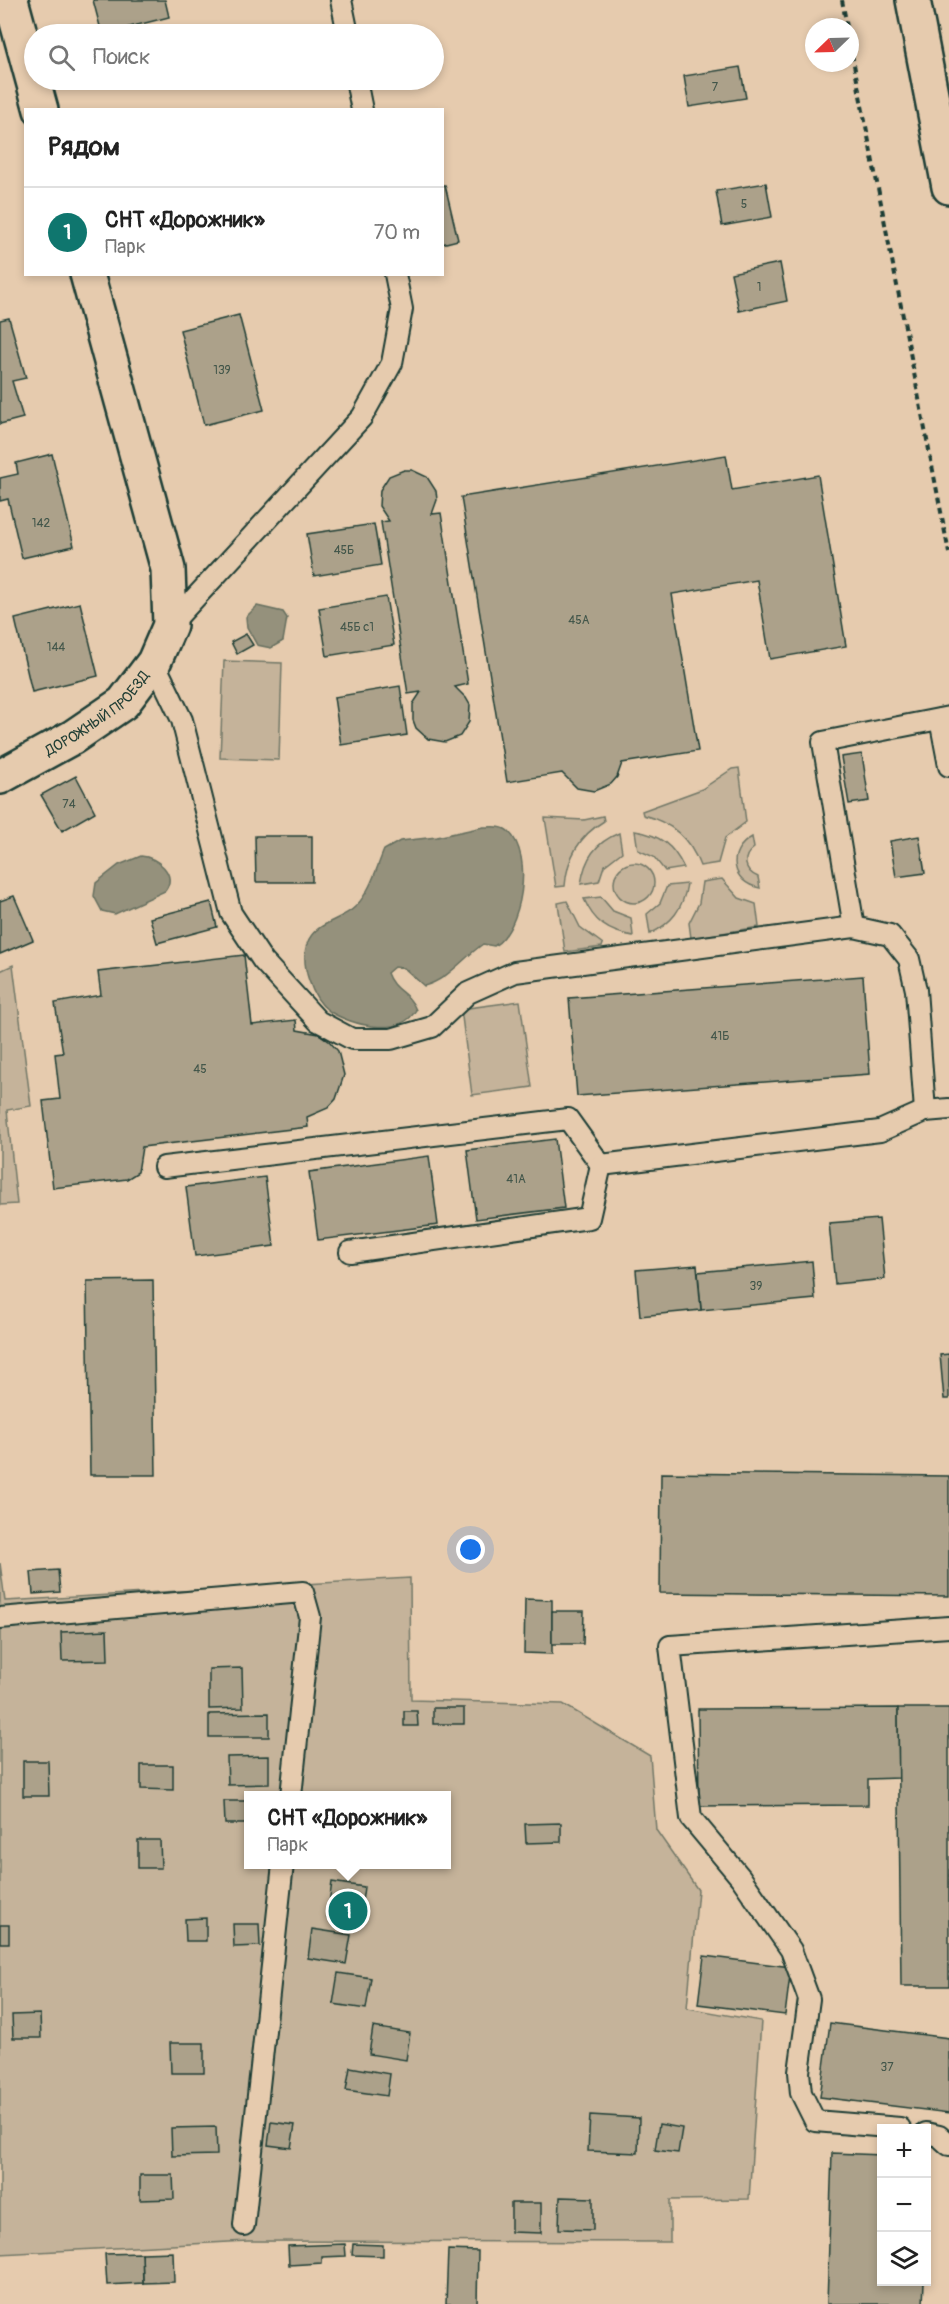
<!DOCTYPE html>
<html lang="ru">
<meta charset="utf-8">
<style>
body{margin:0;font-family:Pangolin,sans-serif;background:#f6f6f6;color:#222}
.controls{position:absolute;right:18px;bottom:18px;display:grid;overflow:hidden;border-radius:0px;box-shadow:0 3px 9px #0003}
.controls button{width:54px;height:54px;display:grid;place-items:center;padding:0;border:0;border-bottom:2px solid #e0e0e0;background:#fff;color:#222;font:30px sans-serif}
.compass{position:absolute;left:805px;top:18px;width:54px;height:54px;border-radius:50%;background:#fff;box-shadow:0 3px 9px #0003;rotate:247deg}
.you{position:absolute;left:471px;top:1550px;width:21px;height:21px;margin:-15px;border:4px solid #fff;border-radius:50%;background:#1a73e8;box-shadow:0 0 0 9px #1a73e833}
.badge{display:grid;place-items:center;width:39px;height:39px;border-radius:50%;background:#0f766e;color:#fff;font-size:20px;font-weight:700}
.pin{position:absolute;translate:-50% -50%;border:3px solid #fff;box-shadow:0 2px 6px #0006}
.popup{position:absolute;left:244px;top:1791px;width:207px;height:78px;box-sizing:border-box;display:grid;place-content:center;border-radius:0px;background:#fff;filter:drop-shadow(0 2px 4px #0005);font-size:20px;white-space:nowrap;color:#767676}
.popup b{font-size:22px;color:#222}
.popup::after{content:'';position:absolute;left:50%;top:100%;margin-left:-12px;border:12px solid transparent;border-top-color:#fff}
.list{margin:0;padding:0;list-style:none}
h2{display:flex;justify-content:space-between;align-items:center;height:78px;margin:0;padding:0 24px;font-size:26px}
h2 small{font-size:20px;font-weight:400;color:#767676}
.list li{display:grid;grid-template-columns:39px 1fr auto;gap:18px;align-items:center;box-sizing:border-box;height:90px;padding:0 24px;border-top:2px solid #e0e0e0}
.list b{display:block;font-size:22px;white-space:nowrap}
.list p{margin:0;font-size:20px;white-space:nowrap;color:#767676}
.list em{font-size:20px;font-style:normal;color:#767676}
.icon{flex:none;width:33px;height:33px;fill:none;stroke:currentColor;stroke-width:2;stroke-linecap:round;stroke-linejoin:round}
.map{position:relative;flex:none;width:949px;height:2304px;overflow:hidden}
.search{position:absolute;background:#fff;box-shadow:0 3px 9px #0003;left:24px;top:24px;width:420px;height:66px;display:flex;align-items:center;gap:15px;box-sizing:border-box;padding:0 21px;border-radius:33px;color:#767676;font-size:22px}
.panel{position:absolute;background:#fff;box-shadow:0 3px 9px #0003;left:24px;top:108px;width:420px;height:168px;border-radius:0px}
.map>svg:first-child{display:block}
</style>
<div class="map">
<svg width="949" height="2304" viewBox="0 0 949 2304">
<rect width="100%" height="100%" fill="#e6cbae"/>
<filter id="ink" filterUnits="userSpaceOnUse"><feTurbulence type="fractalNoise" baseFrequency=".0167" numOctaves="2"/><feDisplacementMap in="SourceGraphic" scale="12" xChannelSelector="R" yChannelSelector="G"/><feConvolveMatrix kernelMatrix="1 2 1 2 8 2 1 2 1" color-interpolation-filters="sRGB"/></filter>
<g filter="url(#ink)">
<g fill="#c5b39a" stroke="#727867" stroke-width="1.5" fill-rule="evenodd">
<path d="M 224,661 L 282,663 L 279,760 L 220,758 Z"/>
<path d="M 739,768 L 746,822 L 725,838 L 718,863 L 700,866 C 690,838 671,822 643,815 L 642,811 L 702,789 L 732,769 Z"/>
<path d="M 603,816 L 604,821 C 579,836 567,857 565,886 L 556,887 L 545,818 L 584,820 Z"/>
<path d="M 635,831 C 660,835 673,845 684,868 L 665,871 L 654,857 L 638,850 Z"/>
<path d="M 619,833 L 622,852 L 604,866 L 599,881 L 581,884 C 585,858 595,843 619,833 Z"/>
<path d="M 752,837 L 754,848 C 741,857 744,871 758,877 L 760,888 C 731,883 726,851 752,837 Z"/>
<circle cx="634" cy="883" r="20"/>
<path d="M 722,879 L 739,898 L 756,904 L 759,927 L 691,938 L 689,923 L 699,903 L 702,882 Z"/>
<path d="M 687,884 C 683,909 672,923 650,934 L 647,914 L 660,903 L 667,886 Z"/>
<path d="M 601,897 L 613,911 L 631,918 L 633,936 C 608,932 594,922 584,899 Z"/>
<path d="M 567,901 L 580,927 L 603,944 L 602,947 L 565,952 L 558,903 Z"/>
<path d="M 13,965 L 31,1106 L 7,1110 L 17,1204 L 0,1205 L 0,971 Z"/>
<path d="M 520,1001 L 532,1087 L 472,1095 L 461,1009 Z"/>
<path d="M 0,1563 L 5,1601 L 410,1578 L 411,1700 L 563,1704 L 650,1756 L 656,1830 L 698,1890 L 687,2008 L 761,2021 L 749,2199 L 670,2200 L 670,2242 L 248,2241 L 0,2254 ZM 249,1796 L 447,1796 L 447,1864 L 249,1864 Z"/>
</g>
<g fill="#95917c" stroke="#666f5f" stroke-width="1.5">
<path d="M 257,606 L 283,612 L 287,618 L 283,641 L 271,648 L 257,645 L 247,627 L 246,617 Z"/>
<path d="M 483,827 C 491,827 503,825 509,832 C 534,856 522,930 494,946 L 483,944 C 463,958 449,979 424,986 L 404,968 L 394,967 L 387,973 C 393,991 410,993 416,1010 C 400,1038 351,1025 329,1011 C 312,999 300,964 307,944 C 314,922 342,921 356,906 C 371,890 376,869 384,850 L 400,841 L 437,837 Z"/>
<path d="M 141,856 C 157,857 178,874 165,891 L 115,914 L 102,911 L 94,896 L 96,883 L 119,865 Z"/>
</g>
<g fill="#aca18a" stroke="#1f3d34" stroke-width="1.5">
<path d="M 93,0 L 165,0 L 169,17 L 102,34 Z"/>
<path d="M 740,67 L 746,98 L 689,107 L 684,76 Z"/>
<path d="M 766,183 L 772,217 L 722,226 L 716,191 Z"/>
<path d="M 442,185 L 445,185 L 458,240 L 442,244 Z"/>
<path d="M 780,263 L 787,301 L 739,311 L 731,273 Z"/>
<path d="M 239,315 L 264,410 L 204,425 L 180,330 Z"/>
<path d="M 9,318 L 26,378 L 12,381 L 23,418 L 0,424 L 0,320 Z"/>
<path d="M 52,454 L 74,546 L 22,558 L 8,499 L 0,501 L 0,478 L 18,474 L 16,463 Z"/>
<path d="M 726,455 L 732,490 L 818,475 L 846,646 L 770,659 L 757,580 L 672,594 L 698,751 L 622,763 L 617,777 L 611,784 L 594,791 L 577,788 L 562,773 L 507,782 L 461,497 Z"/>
<path d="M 404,470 L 412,470 L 427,477 L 436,491 L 437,500 L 432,514 L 441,513 L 468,684 L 455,687 L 466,698 L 470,705 L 469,722 L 460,736 L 445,742 L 428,739 L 416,728 L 413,720 L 413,704 L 421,692 L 408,694 L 381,522 L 389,521 L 379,506 L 380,490 L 389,476 Z"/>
<path d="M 374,524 L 381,565 L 314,576 L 307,534 Z"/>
<path d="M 386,597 L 394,645 L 327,656 L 319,608 Z"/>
<path d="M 80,603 L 98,676 L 32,692 L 15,619 Z"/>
<path d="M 246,634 L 253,645 L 237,654 L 231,642 Z"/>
<path d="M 400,686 L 407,735 L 341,745 L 334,697 Z"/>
<path d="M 862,754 L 869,801 L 849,804 L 841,757 Z"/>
<path d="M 76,776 L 95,812 L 62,831 L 41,795 Z"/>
<path d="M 255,836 L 312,836 L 312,882 L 256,882 Z"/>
<path d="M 919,836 L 925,873 L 896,877 L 890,841 Z"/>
<path d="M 14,896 L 33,940 L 0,954 L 0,901 Z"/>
<path d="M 211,902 L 217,927 L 157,943 L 150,918 Z"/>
<path d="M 244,955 L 252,1025 L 296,1020 L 297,1030 L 319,1034 L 330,1042 L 338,1051 L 344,1075 L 336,1099 L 328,1108 L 307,1117 L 308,1127 L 142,1147 L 138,1172 L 127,1179 L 53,1188 L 43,1101 L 60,1099 L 55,1054 L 63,1053 L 55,1003 L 101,995 L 98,972 Z"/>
<path d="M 863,976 L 870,1074 L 577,1096 L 569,998 Z"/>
<path d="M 555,1139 L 564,1208 L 476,1219 L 467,1150 Z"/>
<path d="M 429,1156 L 438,1225 L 318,1240 L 309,1172 Z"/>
<path d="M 265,1177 L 274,1246 L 195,1256 L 186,1187 Z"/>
<path d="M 879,1219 L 885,1279 L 835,1284 L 829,1223 Z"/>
<path d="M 812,1261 L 815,1299 L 701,1310 L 698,1272 Z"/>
<path d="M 697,1265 L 701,1310 L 640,1316 L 636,1270 Z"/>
<path d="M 153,1280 L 156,1475 L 90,1475 L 87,1281 Z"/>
<path d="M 949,1354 L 949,1399 L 944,1399 L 940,1355 Z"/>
<path d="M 661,1473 L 949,1476 L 949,1596 L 660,1593 Z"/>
<path d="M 58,1570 L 60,1592 L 33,1594 L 31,1572 Z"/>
<path d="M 525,1599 L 552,1600 L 552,1654 L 524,1653 Z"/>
<path d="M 552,1611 L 584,1611 L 583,1644 L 552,1644 Z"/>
<path d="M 107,1630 L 108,1660 L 62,1661 L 61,1632 Z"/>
<path d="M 242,1668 L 243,1708 L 209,1709 L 209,1669 Z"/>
<rect x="433" y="1708" width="31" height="16"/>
<path d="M 898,1708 L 899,1778 L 868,1779 L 868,1805 L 699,1806 L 698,1709 Z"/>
<path d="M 898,1708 L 949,1708 L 949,1986 L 901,1986 Z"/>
<path d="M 404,1711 L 417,1711 L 418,1726 L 404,1726 Z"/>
<path d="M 269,1713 L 269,1737 L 209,1737 L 209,1714 Z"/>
<path d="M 269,1756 L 269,1784 L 228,1785 L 227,1757 Z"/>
<path d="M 23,1761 L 48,1761 L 49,1796 L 23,1796 Z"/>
<path d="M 141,1765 L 173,1765 L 173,1790 L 141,1789 Z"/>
<path d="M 224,1801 L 249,1801 L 249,1824 L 225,1824 Z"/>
<path d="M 561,1823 L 561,1842 L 526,1843 L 525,1824 Z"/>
<path d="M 138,1840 L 160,1840 L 161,1868 L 138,1868 Z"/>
<path d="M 332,1882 L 364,1887 L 359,1923 L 327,1918 Z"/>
<path d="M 206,1918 L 206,1941 L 186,1941 L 185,1919 Z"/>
<path d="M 233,1924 L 259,1924 L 260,1946 L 234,1947 Z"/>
<rect x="0" y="1925" width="9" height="18"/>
<path d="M 312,1929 L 351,1935 L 346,1964 L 308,1958 Z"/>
<path d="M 704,1956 L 791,1967 L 785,2015 L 698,2004 Z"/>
<path d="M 338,1973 L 371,1978 L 366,2009 L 333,2004 Z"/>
<path d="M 40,2014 L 41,2038 L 13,2038 L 12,2015 Z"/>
<path d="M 830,2023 L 949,2038 L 949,2113 L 820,2097 Z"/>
<path d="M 373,2027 L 410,2033 L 406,2060 L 369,2054 Z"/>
<path d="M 170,2043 L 204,2043 L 204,2073 L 171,2073 Z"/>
<path d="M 350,2067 L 390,2074 L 387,2096 L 346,2090 Z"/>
<path d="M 590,2115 L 639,2118 L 638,2153 L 588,2151 Z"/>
<path d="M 271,2122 L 295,2125 L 291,2148 L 268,2145 Z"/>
<path d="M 659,2124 L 682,2128 L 678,2153 L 655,2150 Z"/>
<path d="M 216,2127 L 217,2155 L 172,2156 L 171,2128 Z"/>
<path d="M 832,2153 L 882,2155 L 882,2282 L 924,2282 L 923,2304 L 827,2304 Z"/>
<path d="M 140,2175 L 173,2175 L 174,2199 L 140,2200 Z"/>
<path d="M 560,2197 L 593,2198 L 593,2230 L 559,2229 Z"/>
<path d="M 511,2203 L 541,2203 L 541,2233 L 511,2232 Z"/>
<path d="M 345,2244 L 346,2256 L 322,2257 L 322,2263 L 289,2265 L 288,2246 Z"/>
<path d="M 353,2244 L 383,2245 L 383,2256 L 352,2255 Z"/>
<path d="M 448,2250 L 478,2251 L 477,2304 L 446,2304 Z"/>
<path d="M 173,2252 L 174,2282 L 143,2283 L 142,2253 Z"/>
<path d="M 142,2253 L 143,2283 L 107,2285 L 105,2254 Z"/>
</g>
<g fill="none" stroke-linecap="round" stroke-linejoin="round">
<defs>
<g id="service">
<path d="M 341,0 L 348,34"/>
<path d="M 356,80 L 362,110"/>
<path d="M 170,625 L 362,417 L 392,363 L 402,309 L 395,274"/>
<path d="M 154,662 L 182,720 L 231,913 L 263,961 L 318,1021 L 352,1039 L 391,1039 L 432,1027 L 468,993 L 515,972 L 854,927"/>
<path d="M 949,717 L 823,742 L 854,927 L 890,935 L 909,959 L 916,990 L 925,1111 L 949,1109"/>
<path d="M 940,719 L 949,766"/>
<path d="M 164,1167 L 568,1119 L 601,1165"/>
<path d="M 350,1252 L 589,1218 L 601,1165 L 880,1131 L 925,1111"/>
<path d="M 0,1618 L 303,1592 L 310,1617 L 291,1796"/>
<path d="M 900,2128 L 815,2121 L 801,2093 L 799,2072 L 809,1999 L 791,1950 L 741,1878 L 691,1818 L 670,1646 L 949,1627"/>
<path d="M 926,2133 L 939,2136 L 949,2145"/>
<path d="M 244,2225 L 283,1864"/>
</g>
<g id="minor">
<path d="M 11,0 L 41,110"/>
<path id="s1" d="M 0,777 L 73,737 L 123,703 L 154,662 L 170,625 L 168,569 L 87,274"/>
</g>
<path id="secondary" d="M 913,0 L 949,187"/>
</defs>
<use href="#service" stroke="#1f3d34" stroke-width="24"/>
<use href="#minor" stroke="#1f3d34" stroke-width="38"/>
<use href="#secondary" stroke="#1f3d34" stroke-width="38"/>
<g stroke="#1f3d34" stroke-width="4" stroke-dasharray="6 4.5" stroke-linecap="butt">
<path d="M 842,0 L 847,27"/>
<path d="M 850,44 L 949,553"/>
</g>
<use href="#service" stroke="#e6cbae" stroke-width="20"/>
<use href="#minor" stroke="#e6cbae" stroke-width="33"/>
<use href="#secondary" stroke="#e6cbae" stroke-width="33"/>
</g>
</g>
<g text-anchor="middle" stroke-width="5" stroke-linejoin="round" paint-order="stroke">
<g font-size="12" fill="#42564a">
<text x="715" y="91">7</text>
<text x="744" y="208">5</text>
<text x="759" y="291">1</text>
<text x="222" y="374">139</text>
<text x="41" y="527">142</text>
<text x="344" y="554">45Б</text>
<text x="579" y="624">45А</text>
<text x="357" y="631">45Б с1</text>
<text x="56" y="651">144</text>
<text x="69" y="808">74</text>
<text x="720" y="1040">41Б</text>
<text x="200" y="1073">45</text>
<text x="516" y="1183">41А</text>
<text x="756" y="1290">39</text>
<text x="887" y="2071">37</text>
</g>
<g font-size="15" fill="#1f3d34" stroke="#e6cbae">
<text dy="5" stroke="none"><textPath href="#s1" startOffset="117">ДОРОЖНЫЙ ПРОЕЗД</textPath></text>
</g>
</g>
</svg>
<div class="controls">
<button>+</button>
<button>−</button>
<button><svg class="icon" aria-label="layers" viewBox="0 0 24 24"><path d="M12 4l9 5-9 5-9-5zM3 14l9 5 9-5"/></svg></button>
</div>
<svg class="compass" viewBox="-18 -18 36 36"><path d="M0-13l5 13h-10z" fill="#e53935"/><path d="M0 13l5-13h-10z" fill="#767676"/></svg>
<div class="you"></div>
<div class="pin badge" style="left:348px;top:1911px">1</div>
<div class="popup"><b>СНТ «Дорожник»</b>Парк</div>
<div class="search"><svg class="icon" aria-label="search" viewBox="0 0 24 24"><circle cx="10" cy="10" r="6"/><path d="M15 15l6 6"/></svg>Поиск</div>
<section class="panel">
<h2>Рядом<small></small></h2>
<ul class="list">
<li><span class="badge">1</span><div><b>СНТ «Дорожник»</b><p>Парк</p></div><em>70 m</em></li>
</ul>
</section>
</div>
